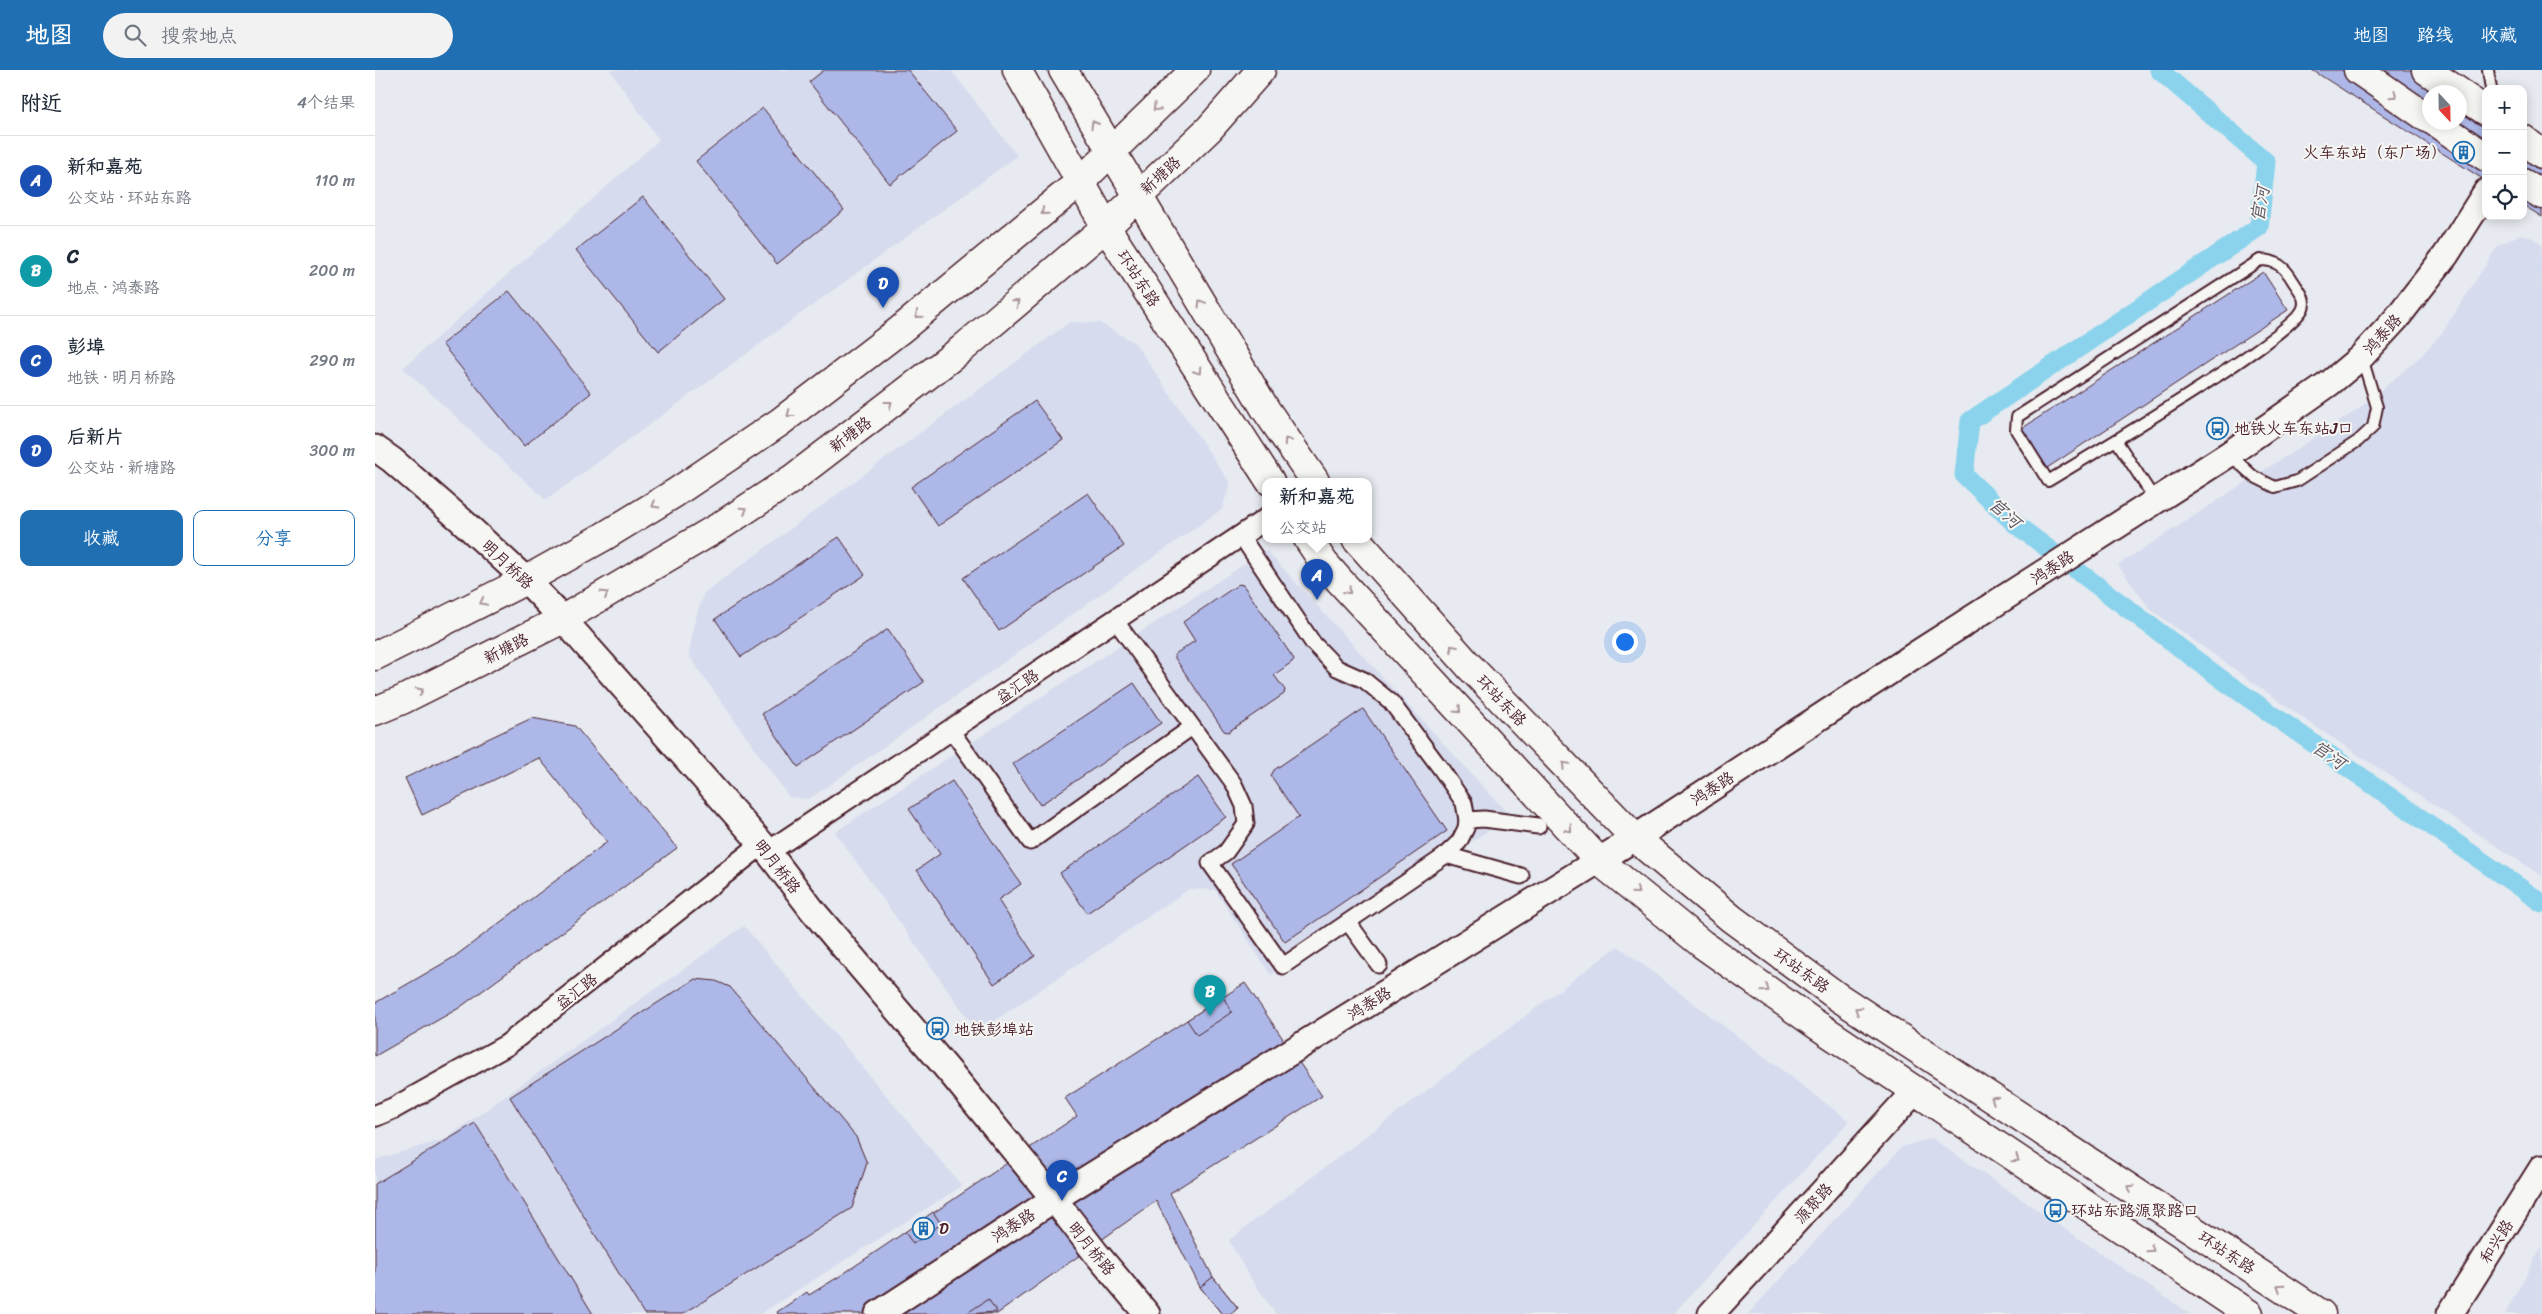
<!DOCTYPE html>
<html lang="zh">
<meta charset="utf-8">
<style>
body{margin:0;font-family:Sriracha,"LXGW WenKai TC",sans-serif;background:#f2f2f3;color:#1f2937}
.controls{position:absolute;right:15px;top:15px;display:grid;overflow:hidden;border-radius:10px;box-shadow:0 2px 12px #0003}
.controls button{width:45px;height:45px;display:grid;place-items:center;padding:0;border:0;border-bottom:1px solid #e0e1e3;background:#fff;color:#1f2937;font:25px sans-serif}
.compass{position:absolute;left:2047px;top:15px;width:45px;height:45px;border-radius:50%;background:#fff;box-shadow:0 2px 12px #0003;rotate:158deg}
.you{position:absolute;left:1249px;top:571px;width:18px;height:18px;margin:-12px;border:4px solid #fff;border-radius:50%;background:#1a73e8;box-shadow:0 0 0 8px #1a73e833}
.badge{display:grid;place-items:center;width:32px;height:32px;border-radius:50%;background:#1f6fb2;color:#fff;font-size:16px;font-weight:700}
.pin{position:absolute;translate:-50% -41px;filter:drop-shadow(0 1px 2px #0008)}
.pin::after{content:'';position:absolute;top:26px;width:18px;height:15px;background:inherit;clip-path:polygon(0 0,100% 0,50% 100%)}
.popup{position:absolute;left:887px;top:408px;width:110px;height:65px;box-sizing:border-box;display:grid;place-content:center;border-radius:10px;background:#fff;filter:drop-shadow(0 1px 4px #0005);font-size:16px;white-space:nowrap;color:#747a83}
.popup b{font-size:19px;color:#1f2937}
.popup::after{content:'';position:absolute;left:50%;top:100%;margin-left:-10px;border:10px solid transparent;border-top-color:#fff}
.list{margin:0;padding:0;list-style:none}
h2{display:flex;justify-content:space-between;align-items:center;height:65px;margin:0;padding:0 20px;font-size:21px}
h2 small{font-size:16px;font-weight:400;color:#747a83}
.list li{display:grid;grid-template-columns:32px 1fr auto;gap:15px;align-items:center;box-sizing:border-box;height:90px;padding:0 20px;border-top:1px solid #e0e1e3}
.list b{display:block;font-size:19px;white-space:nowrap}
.list p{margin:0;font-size:16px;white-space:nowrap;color:#747a83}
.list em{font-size:16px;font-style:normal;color:#747a83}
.actions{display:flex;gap:10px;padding:15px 20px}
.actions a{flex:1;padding:11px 0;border:1px solid #1f6fb2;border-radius:10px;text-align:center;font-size:18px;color:#1f6fb2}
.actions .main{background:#1f6fb2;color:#fff}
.icon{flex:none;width:28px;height:28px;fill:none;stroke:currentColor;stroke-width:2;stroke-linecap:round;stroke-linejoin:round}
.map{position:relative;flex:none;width:2167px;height:1244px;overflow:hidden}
header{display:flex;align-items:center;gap:30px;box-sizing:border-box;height:70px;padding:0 25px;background:#1f6fb2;color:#fff}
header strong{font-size:24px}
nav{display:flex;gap:28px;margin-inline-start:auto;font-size:18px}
.search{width:350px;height:45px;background:#f2f2f3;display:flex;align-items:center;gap:12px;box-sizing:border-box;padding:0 18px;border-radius:28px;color:#747a83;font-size:19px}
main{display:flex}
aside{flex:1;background:#fff}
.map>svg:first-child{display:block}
</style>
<header>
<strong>地图</strong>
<div class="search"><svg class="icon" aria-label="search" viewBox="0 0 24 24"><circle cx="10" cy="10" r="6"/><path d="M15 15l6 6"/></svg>搜索地点</div>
<nav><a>地图</a><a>路线</a><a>收藏</a></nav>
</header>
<main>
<aside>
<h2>附近<small>4个结果</small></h2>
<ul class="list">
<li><span class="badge" style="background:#1a4fb4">A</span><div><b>新和嘉苑</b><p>公交站 · 环站东路</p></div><em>110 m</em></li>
<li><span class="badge" style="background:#0f9aa8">B</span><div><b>C</b><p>地点 · 鸿泰路</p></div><em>200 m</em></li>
<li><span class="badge" style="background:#1a4fb4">C</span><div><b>彭埠</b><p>地铁 · 明月桥路</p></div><em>290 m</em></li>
<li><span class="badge" style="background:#1a4fb4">D</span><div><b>后新片</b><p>公交站 · 新塘路</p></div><em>300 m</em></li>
</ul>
<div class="actions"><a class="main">收藏</a><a>分享</a></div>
</aside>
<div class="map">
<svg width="2167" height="1244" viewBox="0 0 2167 1244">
<rect width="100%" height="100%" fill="#e7eaf0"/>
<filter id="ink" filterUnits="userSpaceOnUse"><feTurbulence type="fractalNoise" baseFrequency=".02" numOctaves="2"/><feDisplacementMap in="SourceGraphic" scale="10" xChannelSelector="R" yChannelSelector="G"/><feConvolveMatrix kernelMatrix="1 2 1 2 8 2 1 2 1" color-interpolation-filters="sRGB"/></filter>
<g filter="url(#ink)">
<g fill="#d6dbee">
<path d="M 235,0 L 576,0 L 642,86 L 171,430 L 28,298 L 284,70 Z"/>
<path d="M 2145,164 L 2154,166 L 2167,174 L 2167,806 L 1935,653 L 1775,539 L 1743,495 L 1984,339 L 2046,286 L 2067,263 L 2123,176 Z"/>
<path d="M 695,252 L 725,253 L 760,273 L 855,413 L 847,439 L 440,725 L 432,729 L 414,727 L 314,586 L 318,557 L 329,523 Z"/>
<path d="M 891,480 L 1135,746 L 896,905 L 840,820 L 814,819 L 603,962 L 460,762 Z"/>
<path d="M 369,856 L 587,1116 L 385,1244 L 0,1244 L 0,1090 L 70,1069 Z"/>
<path d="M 1243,876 L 1474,1051 L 1298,1244 L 901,1244 L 872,1203 L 854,1170 Z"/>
<path d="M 1556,1068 L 1815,1244 L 1373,1244 L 1527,1077 Z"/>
<path d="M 2167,1176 L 2167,1244 L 2130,1244 Z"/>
</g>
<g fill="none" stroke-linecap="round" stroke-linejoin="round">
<path stroke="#8bd3ec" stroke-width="19" d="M 1784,0 L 1891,92 L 1884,157 L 1595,351 L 1589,405 L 1639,453 L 1849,611 L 2167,833"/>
</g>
<g fill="#adb8e8" stroke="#4a1f2b" fill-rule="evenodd">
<path d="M 449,0 L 533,0 L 582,61 L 515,114 L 434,12 Z"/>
<path d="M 1937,0 L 2062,0 L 2111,30 L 2111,111 ZM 2054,22 L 2084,22 L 2084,52 L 2054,52 Z"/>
<path d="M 388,38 L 469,140 L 402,194 L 321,91 Z"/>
<path d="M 2148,54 L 2167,65 L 2167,147 L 2148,135 Z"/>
<path d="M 268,127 L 349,229 L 283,282 L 201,180 Z"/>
<path d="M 1888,202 L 1913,240 L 1672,398 L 1646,359 Z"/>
<path d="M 134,221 L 216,323 L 149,376 L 67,274 Z"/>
<path d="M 660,331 L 688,370 L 563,456 L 536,417 Z"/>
<path d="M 713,423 L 749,476 L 624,561 L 588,508 Z"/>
<path d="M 464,467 L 490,505 L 366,587 L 340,549 Z"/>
<path d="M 864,514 L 868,515 L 919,589 L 917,592 L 899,605 L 910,620 L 909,624 L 853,662 L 849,661 L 800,588 L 800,584 L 820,571 L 808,552 Z"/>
<path d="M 513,559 L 549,612 L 423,697 L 387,644 Z"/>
<path d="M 759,613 L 786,653 L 665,735 L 638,694 Z"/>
<path d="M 988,639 L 1072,761 L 910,872 L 856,794 L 924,747 L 896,706 L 899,700 Z"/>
<path d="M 157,648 L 200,656 L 302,778 L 84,938 L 0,986 L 0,933 L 79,887 L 232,772 L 164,688 L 47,745 L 30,708 Z"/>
<path d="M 823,707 L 851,747 L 712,843 L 685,803 Z"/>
<path d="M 577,711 L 646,814 L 623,830 L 660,886 L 619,914 L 542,800 L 565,784 L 534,739 Z"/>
<path d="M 320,909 L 341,911 L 355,917 L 481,1067 L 492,1093 L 477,1138 L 308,1244 L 269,1244 L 135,1027 Z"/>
<path d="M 870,913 L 947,1026 L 795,1123 L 838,1207 L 863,1238 L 856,1244 L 847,1244 L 825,1217 L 781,1131 L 622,1244 L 403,1244 L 402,1242 L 432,1222 L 434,1225 L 465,1206 L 702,1046 L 690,1028 Z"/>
<path d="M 848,927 L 857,942 L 822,965 L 812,950 Z"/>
<path d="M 100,1053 L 218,1244 L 0,1244 L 0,1114 Z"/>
<path d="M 558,1142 L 566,1154 L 538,1174 L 530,1162 Z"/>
<path d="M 838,1207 L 863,1238 L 856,1244 L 847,1244 L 825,1217 Z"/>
<path d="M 613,1229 L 622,1242 L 591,1244 Z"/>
</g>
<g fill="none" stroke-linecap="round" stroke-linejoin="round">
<defs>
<g id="service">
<path d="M 2113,0 L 2116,19"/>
<path d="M 1741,370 C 1771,351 1920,262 1928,238 C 1932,228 1923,219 1918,211 C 1910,197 1901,190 1885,190 L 1642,347 L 1641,360 L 1673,411 L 1741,370 L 1780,430"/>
<path d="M 1854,384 L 1878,406 L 1900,417 L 1922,411 L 1983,371 L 1998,357 L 2002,337 L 1987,288"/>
</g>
<g id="pedestrian">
<path d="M 740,550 L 859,714 L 869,736 L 871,754 L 851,782 L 835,793 L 908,896 L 1068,787 L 1084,772 L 1091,758 L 1092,750 L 1089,733 L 1066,699 L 1016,632 L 989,610 L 962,598 L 938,573 L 866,466"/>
<path d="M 576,660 L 655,772 L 817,657"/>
<path d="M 1092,750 L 1109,749 L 1163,756"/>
<path d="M 1071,785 L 1146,806"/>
<path d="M 973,852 L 1004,895"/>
</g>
<g id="minor">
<path d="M 393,782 L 891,449"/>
<path d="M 0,1046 L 19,1038 L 132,975 L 387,774"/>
</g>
<g id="tertiary">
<path d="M 0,378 L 17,390 L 86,450 L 151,510 L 188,549 L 387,774 L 438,841 L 579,1007 L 679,1129 L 720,1182 L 772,1244"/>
<path d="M 503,1244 L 679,1129 L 1260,768 L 1546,581 L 1854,384 L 1955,313 L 1986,287 L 2021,249 L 2071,185 L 2111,122"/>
<path d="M 1336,1244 L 1540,1021"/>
<path d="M 2075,1244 L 2167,1098"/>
</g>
<g id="secondary">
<path d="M 642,0 L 731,157 L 895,411"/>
<path d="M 688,0 L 891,340 L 940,411"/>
<path d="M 1983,0 L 2054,49"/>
<path d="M 2051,0 L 2084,22"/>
<path d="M 2084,23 L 2111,41"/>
<path d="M 2060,52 L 2111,87"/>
<path d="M 2148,69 L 2167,84"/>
<path d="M 2148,113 L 2167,125"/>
<path d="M 933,469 L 949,493 L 964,510 L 1223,790 L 1327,874 L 1439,953 L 1874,1244"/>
<path d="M 981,469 L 1095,597 L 1260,768 L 1357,849 L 1463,927 L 1946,1244"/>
<path d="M 0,586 L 151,510 L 228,467 L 300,423 L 405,352 L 525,260 L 706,111 L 820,0"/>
<path d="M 0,641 L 27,630 L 188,549 L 347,455 L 417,409 L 587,279 L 731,157 L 834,59 L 886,0"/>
</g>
</defs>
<use href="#service" stroke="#4a1f2b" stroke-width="14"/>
<use href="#pedestrian" stroke="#4a1f2b" stroke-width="19"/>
<use href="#minor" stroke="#4a1f2b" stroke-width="24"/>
<use href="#tertiary" stroke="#4a1f2b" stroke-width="29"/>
<use href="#secondary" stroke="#4a1f2b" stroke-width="31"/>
<use href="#service" stroke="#f6f6f2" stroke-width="10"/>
<use href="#pedestrian" stroke="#f6f6f2" stroke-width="15"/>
<use href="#minor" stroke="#f6f6f2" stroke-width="20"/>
<use href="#tertiary" stroke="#f6f6f2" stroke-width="25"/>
<use href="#secondary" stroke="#f6f6f2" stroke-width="28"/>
</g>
<defs><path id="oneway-chevron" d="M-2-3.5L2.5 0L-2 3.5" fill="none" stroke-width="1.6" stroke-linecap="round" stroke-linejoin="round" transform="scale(1.25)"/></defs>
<g stroke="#a99598">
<use href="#oneway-chevron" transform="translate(2019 25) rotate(34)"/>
<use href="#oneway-chevron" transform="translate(781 38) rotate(135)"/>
<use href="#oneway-chevron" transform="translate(719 54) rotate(-120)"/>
<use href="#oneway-chevron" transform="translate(669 142) rotate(141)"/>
<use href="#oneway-chevron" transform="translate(641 233) rotate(-40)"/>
<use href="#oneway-chevron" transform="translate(826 233) rotate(-121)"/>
<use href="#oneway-chevron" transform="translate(543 245) rotate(141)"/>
<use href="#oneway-chevron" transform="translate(823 301) rotate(57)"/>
<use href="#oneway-chevron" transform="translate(514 334) rotate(-37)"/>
<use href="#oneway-chevron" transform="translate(415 344) rotate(143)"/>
<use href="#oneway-chevron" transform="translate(912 371) rotate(-124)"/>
<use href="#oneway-chevron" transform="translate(280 435) rotate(149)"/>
<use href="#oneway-chevron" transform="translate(369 440) rotate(-33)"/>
<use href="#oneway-chevron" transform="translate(973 521) rotate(48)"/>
<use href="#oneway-chevron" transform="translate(230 524) rotate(-31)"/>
<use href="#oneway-chevron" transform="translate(108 532) rotate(153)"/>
<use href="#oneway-chevron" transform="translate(1078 578) rotate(-132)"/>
<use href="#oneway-chevron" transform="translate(45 621) rotate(-27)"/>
<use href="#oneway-chevron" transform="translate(1083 640) rotate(47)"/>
<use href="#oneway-chevron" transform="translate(1190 695) rotate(-134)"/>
<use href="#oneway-chevron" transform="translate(1194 759) rotate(47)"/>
<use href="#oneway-chevron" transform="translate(1261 821) rotate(39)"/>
<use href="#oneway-chevron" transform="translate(1391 919) rotate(35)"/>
<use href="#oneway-chevron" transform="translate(1483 940) rotate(-147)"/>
<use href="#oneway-chevron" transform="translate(1619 1029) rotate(-147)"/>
<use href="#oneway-chevron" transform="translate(1641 1089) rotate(34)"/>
<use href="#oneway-chevron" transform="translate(1755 1118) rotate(-147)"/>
<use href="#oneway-chevron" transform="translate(1776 1179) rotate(34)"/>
<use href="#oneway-chevron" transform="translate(1905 1217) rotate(-147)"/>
</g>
</g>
<defs>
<symbol id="building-ring" viewBox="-11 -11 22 22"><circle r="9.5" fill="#f6f6f2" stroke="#1f6fb2" stroke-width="1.5"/><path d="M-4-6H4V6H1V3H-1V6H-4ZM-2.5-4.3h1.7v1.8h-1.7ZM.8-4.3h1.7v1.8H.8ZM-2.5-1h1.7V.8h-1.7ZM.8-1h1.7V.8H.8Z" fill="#1f6fb2"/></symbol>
<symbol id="bus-ring" viewBox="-11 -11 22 22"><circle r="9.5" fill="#f6f6f2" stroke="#1f6fb2" stroke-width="1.5"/><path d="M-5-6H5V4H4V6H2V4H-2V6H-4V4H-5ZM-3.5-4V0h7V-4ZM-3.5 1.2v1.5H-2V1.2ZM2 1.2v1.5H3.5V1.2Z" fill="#1f6fb2"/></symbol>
</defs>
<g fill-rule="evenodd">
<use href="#building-ring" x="2076" y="70" width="25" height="25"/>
<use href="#bus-ring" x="1830" y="346" width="25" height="25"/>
<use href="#bus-ring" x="550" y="946" width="25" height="25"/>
<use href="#bus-ring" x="1668" y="1128" width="25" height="25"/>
<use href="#building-ring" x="536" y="1146" width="25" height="25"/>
</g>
<g text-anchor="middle" stroke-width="4" stroke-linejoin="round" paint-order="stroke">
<g font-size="16" fill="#4a1f2b" stroke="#f6f6f2" text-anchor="start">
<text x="2072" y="88" text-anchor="end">火车东站（东广场）</text>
<text x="1859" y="364">地铁火车东站J口</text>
<text x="579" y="965">地铁彭埠站</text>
<text x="1696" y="1146">环站东路源聚路口</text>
<text x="564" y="1164">D</text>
</g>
<g font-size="16" fill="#4a1f2b" stroke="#f6f6f2">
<text transform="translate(785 105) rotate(-43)" y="6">新塘路</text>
<text transform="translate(764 208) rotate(57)" y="6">环站东路</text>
<text transform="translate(2007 264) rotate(-48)" y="6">鸿泰路</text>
<text transform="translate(475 364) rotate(-37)" y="6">新塘路</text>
<text transform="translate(133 494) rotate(43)" y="6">明月桥路</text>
<text transform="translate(1677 497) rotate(-33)" y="6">鸿泰路</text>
<text transform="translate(131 578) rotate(-27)" y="6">新塘路</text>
<text transform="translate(642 616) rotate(-34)" y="6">益汇路</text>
<text transform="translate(1127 630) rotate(46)" y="6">环站东路</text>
<text transform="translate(1337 718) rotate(-33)" y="6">鸿泰路</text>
<text transform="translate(403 796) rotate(52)" y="6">明月桥路</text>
<text transform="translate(1427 900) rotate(36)" y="6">环站东路</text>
<text transform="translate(201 921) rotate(-38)" y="6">益汇路</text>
<text transform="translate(994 933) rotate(-32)" y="6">鸿泰路</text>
<text transform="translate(1438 1133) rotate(-48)" y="6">源聚路</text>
<text transform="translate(638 1155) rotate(-33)" y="6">鸿泰路</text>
<text transform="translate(2121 1171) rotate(-58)" y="6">和兴路</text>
<text transform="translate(717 1178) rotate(51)" y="6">明月桥路</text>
<text transform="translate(1852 1182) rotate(33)" y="6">环站东路</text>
</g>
<g font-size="18" font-style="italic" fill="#5e5565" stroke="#f6f6f2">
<text transform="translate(1885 134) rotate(-80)" y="6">官河</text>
<text transform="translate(1630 443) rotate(42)" y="6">官河</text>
<text transform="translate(1954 685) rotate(35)" y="6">官河</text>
</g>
</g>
</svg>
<div class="controls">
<button>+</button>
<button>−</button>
<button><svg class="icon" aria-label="locate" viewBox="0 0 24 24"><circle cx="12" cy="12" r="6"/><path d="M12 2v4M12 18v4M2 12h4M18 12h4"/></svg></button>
</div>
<svg class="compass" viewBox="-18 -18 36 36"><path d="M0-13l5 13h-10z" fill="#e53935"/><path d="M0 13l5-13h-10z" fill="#747a83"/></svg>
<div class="you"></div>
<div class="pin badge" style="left:942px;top:530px;background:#1a4fb4">A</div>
<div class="popup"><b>新和嘉苑</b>公交站</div>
<div class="pin badge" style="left:835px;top:946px;background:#0f9aa8">B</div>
<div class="pin badge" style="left:687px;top:1131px;background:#1a4fb4">C</div>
<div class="pin badge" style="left:508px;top:238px;background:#1a4fb4">D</div>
</div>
</main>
